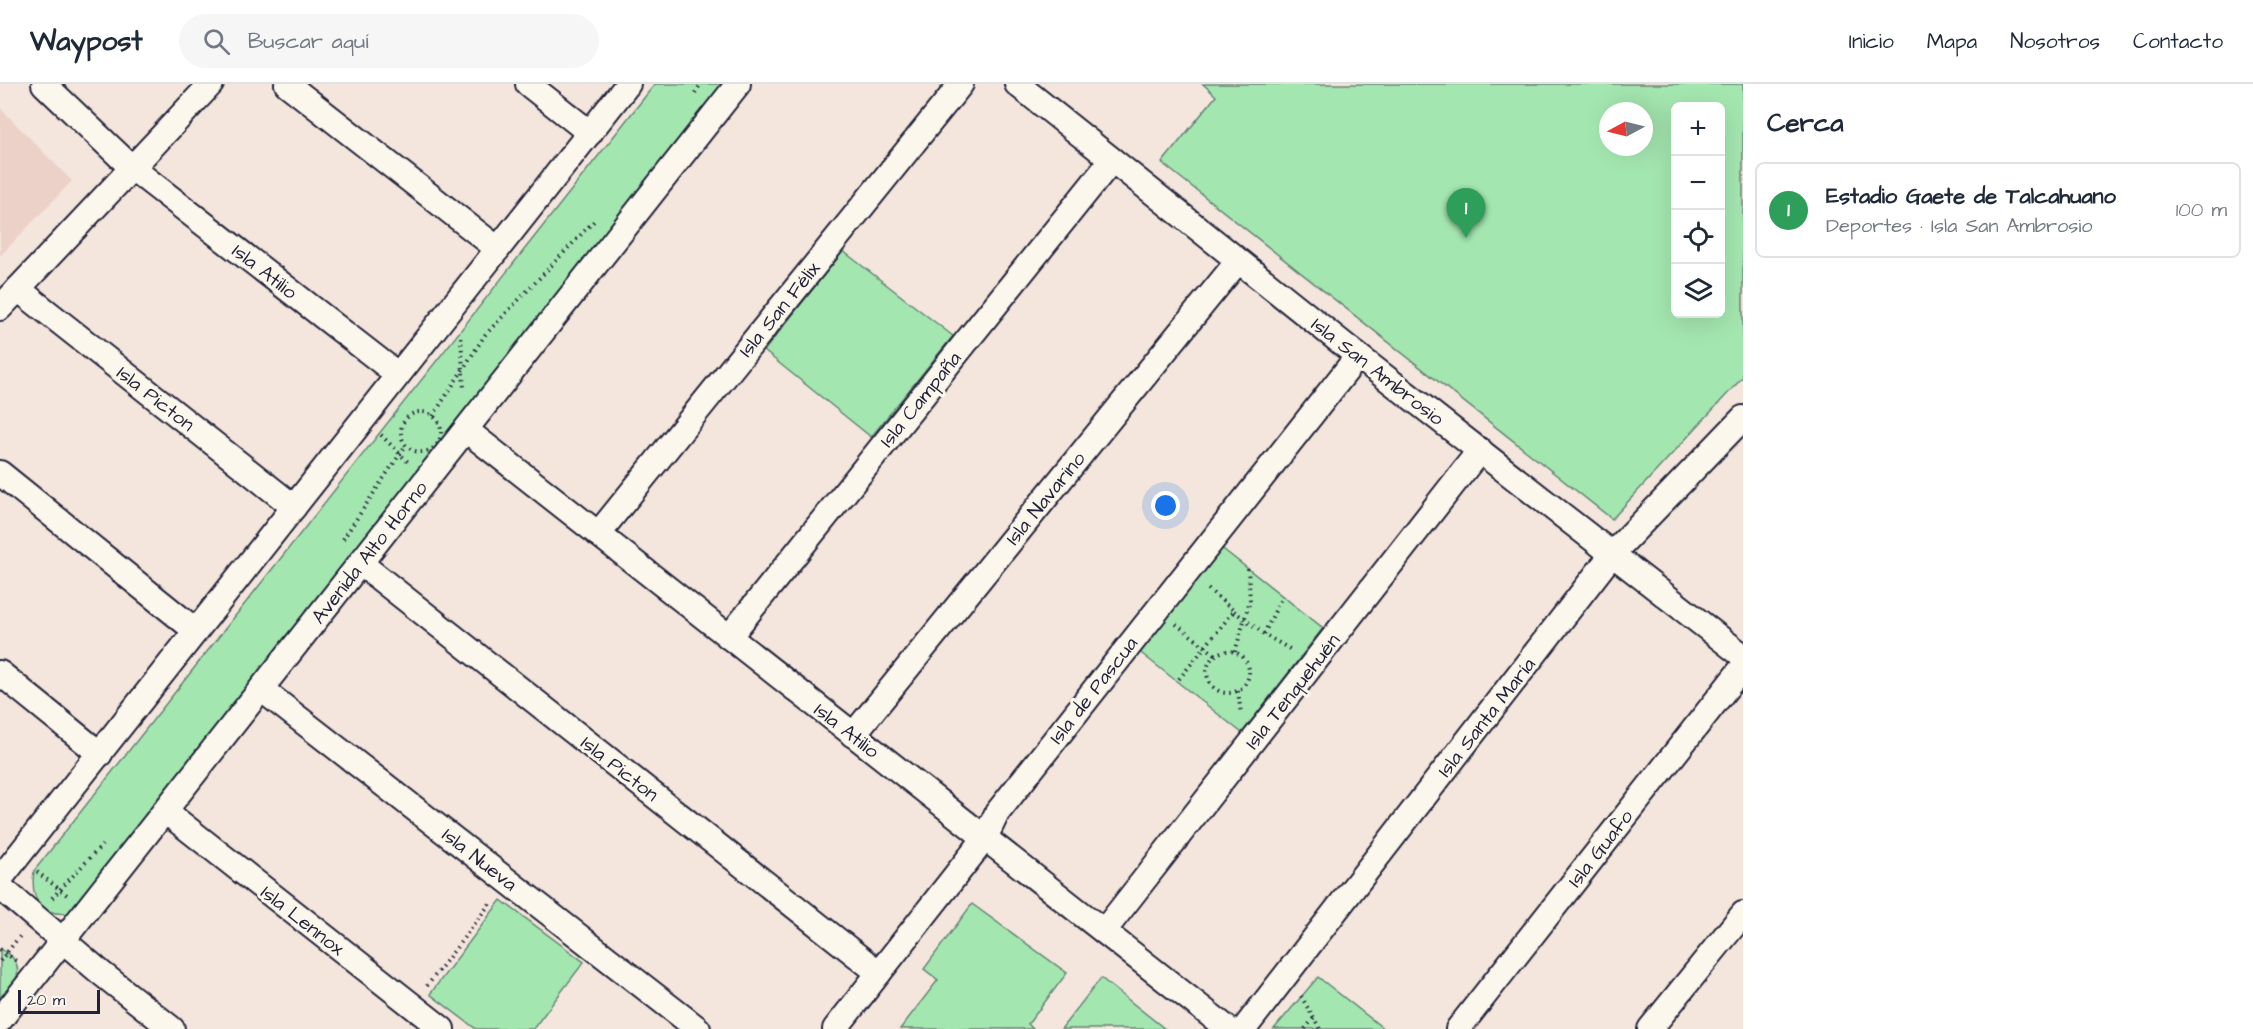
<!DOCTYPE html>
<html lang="es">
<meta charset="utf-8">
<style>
body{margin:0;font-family:"Architects Daughter",sans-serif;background:#f6f6f7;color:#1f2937}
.controls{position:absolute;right:18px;top:18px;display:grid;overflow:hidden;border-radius:9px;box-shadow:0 6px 24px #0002}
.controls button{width:54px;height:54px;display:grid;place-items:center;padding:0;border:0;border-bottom:2px solid #e0e1e3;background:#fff;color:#1f2937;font:30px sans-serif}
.compass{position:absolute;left:1599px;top:18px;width:54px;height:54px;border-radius:50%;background:#fff;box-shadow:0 6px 24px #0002;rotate:263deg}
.scale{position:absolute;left:18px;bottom:15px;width:82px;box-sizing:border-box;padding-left:6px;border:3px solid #22223b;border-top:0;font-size:16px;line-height:21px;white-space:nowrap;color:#22223b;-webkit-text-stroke:4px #fbf7ec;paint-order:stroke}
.you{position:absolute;left:1166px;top:422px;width:21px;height:21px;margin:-15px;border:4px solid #fff;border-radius:50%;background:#1a73e8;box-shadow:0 0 0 9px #1a73e833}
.badge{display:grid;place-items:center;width:39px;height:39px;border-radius:50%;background:#ea580c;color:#fff;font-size:20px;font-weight:700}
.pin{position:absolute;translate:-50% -50px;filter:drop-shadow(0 2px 3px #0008)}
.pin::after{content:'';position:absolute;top:32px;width:21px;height:18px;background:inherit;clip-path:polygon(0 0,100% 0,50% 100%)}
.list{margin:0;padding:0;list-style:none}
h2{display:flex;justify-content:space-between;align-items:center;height:78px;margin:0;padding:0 24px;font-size:26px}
h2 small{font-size:20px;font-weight:400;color:#747a83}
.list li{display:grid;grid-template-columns:39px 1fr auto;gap:18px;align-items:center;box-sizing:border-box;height:96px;margin:0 12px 12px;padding:0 12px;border:2px solid #e0e1e3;border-radius:9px}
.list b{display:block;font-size:22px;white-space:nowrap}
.list p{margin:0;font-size:20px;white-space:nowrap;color:#747a83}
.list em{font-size:20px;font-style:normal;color:#747a83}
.icon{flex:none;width:33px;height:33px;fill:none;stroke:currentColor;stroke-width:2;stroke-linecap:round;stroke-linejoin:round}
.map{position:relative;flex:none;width:1743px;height:945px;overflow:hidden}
header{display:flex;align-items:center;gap:36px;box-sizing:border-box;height:84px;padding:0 30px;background:#fff;border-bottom:2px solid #e0e1e3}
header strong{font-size:28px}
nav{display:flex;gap:33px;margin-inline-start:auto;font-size:21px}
.search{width:420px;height:54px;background:#f6f6f7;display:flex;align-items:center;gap:15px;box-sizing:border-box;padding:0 21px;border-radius:33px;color:#747a83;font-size:22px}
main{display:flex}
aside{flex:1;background:#fff}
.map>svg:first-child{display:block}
</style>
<header>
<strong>Waypost</strong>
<div class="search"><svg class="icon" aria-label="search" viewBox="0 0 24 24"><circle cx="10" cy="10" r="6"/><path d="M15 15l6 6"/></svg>Buscar aquí</div>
<nav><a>Inicio</a><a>Mapa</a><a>Nosotros</a><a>Contacto</a></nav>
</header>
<main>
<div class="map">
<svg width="1743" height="945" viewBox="0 0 1743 945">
<rect width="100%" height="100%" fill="#f4e6dc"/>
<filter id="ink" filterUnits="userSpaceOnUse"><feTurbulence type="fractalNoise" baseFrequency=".0167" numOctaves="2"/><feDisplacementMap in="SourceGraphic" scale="12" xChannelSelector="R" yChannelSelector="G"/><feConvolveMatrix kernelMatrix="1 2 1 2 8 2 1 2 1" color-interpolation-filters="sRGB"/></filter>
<g filter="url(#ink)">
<path fill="#ecd1c9" d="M 0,24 L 72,97 L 0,172 Z"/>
<g fill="#a4e6b0" stroke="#638476" stroke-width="1.5" fill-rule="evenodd">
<path d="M 655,0 L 727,0 L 71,829 C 40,833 30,815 34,787 Z"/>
<path d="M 1203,0 L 1743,0 L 1743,293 L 1612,435 L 1162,79 L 1216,12 ZM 1676,22 L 1720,22 L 1720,230 L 1676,230 ZM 1608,27 L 1644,27 L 1644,63 L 1608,63 Z"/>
<path d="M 843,167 L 953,252 L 871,353 L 764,267 Z"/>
<path d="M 1219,462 L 1323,544 L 1242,649 L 1137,566 Z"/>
<path d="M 501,816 L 584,878 L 533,945 L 476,945 L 430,910 Z"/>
<path d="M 972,820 L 1067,889 L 1028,940 L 1033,945 L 900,945 L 938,896 L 924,885 Z"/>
<path d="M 0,865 C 32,879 13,905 0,925 Z"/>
<path d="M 1318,893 L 1384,945 L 1274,945 Z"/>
<path d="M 1101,894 L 1165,945 L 1061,945 Z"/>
</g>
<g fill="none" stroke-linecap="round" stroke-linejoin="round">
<defs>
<g id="street">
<path d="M 44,0 L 132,84 L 397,290"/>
<path d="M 287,0 L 498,165"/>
<path d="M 528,0 L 590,49"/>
<path d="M 1017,0 L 1358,272 L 1743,572"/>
<path d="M 18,205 L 294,423"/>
<path d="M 0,224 L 211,0"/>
<path d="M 466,346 L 1228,945"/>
<path d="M 0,389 L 196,547"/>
<path d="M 598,450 L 961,0"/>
<path d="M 360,479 L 879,889"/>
<path d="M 729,553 L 1112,76"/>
<path d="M 0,589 L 100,670"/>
<path d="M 261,605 L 698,945"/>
<path d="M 853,651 L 1238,177"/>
<path d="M 165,727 L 442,945"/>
<path d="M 0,795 L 628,0"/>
<path d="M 0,803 L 101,889 L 172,945"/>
<path d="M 1104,847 L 1480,366"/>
<path d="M 0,936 L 738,0"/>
<path d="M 835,945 L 985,754 L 997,729 L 1358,272"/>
<path d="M 1244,945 L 1613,469 L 1743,334"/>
<path d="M 1458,945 L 1743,583"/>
<path d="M 1650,945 L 1743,830"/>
</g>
</defs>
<use href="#street" stroke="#22223b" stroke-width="28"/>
<g stroke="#22223b" stroke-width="4" stroke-dasharray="1.5 4.5" stroke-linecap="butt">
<path d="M 695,9 L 701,0"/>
<path d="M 461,253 L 464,305"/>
<circle cx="421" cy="348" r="20"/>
<path d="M 433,332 L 485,251 L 596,135"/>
<path d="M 381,351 L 408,378"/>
<path d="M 343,455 L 406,361"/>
<path d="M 1234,527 L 1264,550 L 1293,567"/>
<path d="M 1176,540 L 1216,571"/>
<path d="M 1264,550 L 1282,512"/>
<circle cx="1228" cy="588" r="21"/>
<path d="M 1235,568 L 1250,516 L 1248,485"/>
<path d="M 1179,595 L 1234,527 L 1207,504"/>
<path d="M 1238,607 L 1241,630"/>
<path d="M 37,788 L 67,811"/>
<path d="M 52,814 L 102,761"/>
<path d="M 0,865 L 16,877"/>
<path d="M 0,877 L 20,852"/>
<path d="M 427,902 L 492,817"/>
<path d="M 1301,912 L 1320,945"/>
<path d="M 1305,945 L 1314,934"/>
</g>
<use href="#street" stroke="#fbf7ec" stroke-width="24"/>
</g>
</g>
<g text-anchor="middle" stroke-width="6" stroke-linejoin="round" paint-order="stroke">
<g font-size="20" fill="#22223b" stroke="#fbf7ec">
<text transform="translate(265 187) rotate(38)" y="7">Isla Atilio</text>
<text transform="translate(779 225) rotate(-51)" y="7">Isla San Félix</text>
<text transform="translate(1378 287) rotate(38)" y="7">Isla San Ambrosio</text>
<text transform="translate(156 314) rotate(38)" y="7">Isla Picton</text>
<text transform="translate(920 315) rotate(-51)" y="7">Isla Campaña</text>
<text transform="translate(1045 414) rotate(-51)" y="7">Isla Navarino</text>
<text transform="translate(369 468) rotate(-52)" y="7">Avenida Alto Horno</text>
<text transform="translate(1093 606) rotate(-52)" y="7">Isla de Pascua</text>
<text transform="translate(1292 607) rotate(-52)" y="7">Isla Tenquehuén</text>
<text transform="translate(1486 633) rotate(-52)" y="7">Isla Santa María</text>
<text transform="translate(847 646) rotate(38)" y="7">Isla Atilio</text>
<text transform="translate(620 684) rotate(38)" y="7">Isla Picton</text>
<text transform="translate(1600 764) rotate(-52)" y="7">Isla Guafo</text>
<text transform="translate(480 775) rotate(38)" y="7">Isla Nueva</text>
<text transform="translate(303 836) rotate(38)" y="7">Isla Lennox</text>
</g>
</g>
</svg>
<div class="controls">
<button>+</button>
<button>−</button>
<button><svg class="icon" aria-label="locate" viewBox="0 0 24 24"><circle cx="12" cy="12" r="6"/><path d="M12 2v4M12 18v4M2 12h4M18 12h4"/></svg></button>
<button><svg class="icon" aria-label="layers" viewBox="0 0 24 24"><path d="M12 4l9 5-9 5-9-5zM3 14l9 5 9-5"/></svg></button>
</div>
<svg class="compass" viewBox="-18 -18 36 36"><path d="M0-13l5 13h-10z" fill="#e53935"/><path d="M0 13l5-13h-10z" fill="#747a83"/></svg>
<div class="scale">20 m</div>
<div class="you"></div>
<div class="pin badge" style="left:1466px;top:154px;background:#2e9e5b">1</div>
</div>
<aside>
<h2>Cerca<small></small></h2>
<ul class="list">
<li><span class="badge" style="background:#2e9e5b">1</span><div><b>Estadio Gaete de Talcahuano</b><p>Deportes · Isla San Ambrosio</p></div><em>100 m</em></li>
</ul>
</aside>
</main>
